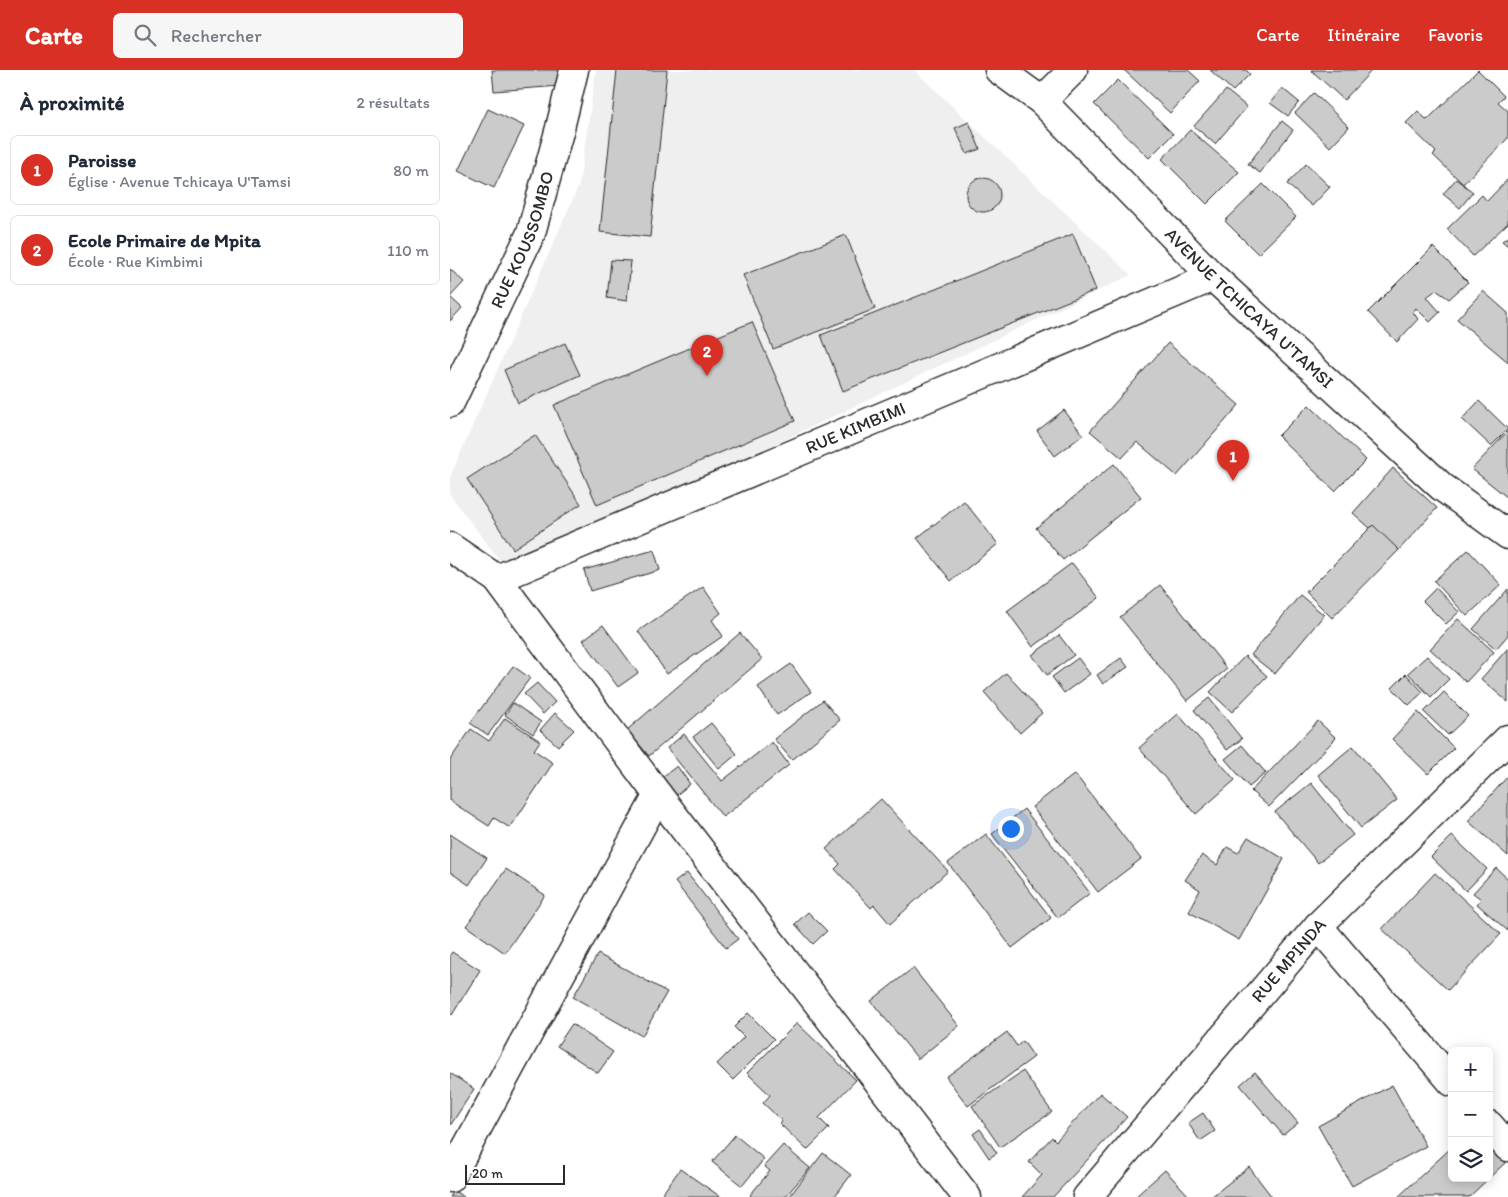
<!DOCTYPE html>
<html lang="fr">
<meta charset="utf-8">
<style>
body{margin:0;font-family:Itim,sans-serif;background:#f6f6f7;color:#1f2937}
.controls{position:absolute;right:15px;bottom:15px;display:grid;overflow:hidden;border-radius:8px;box-shadow:0 2px 12px #0003}
.controls button{width:45px;height:45px;display:grid;place-items:center;padding:0;border:0;border-bottom:1px solid #e0e1e3;background:#fff;color:#1f2937;font:25px sans-serif}
.scale{position:absolute;left:15px;bottom:12px;width:100px;box-sizing:border-box;padding-left:5px;border:2px solid #2b2b2b;border-top:0;font-size:14px;line-height:18px;white-space:nowrap;color:#2b2b2b;-webkit-text-stroke:4px #fff;paint-order:stroke}
.you{position:absolute;left:560px;top:758px;width:18px;height:18px;margin:-12px;border:4px solid #fff;border-radius:50%;background:#1a73e8;box-shadow:0 0 0 8px #1a73e833}
.badge{display:grid;place-items:center;width:32px;height:32px;border-radius:50%;background:#d93025;color:#fff;font-size:16px;font-weight:700}
.pin{position:absolute;translate:-50% -41px;filter:drop-shadow(0 1px 2px #0008)}
.pin::after{content:'';position:absolute;top:26px;width:18px;height:15px;background:inherit;clip-path:polygon(0 0,100% 0,50% 100%)}
.list{margin:0;padding:0;list-style:none}
h2{display:flex;justify-content:space-between;align-items:center;height:65px;margin:0;padding:0 20px;font-size:21px}
h2 small{font-size:16px;font-weight:400;color:#747a83}
.list li{display:grid;grid-template-columns:32px 1fr auto;gap:15px;align-items:center;box-sizing:border-box;height:70px;margin:0 10px 10px;padding:0 10px;border:1px solid #e0e1e3;border-radius:8px}
.list b{display:block;font-size:19px;white-space:nowrap}
.list p{margin:0;font-size:16px;white-space:nowrap;color:#747a83}
.list em{font-size:16px;font-style:normal;color:#747a83}
.icon{flex:none;width:28px;height:28px;fill:none;stroke:currentColor;stroke-width:2;stroke-linecap:round;stroke-linejoin:round}
.map{position:relative;flex:none;width:1058px;height:1127px;overflow:hidden}
header{display:flex;align-items:center;gap:30px;box-sizing:border-box;height:70px;padding:0 25px;background:#d93025;color:#fff}
header strong{font-size:24px}
nav{display:flex;gap:28px;margin-inline-start:auto;font-size:18px}
.search{width:350px;height:45px;background:#f6f6f7;display:flex;align-items:center;gap:12px;box-sizing:border-box;padding:0 18px;border-radius:8px;color:#747a83;font-size:19px}
main{display:flex}
aside{flex:1;background:#fff}
.map>svg:first-child{display:block}
</style>
<header>
<strong>Carte</strong>
<div class="search"><svg class="icon" aria-label="search" viewBox="0 0 24 24"><circle cx="10" cy="10" r="6"/><path d="M15 15l6 6"/></svg>Rechercher</div>
<nav><a>Carte</a><a>Itinéraire</a><a>Favoris</a></nav>
</header>
<main>
<aside>
<h2>À proximité<small>2 résultats</small></h2>
<ul class="list">
<li><span class="badge">1</span><div><b>Paroisse</b><p>Église · Avenue Tchicaya U'Tamsi</p></div><em>80 m</em></li>
<li><span class="badge">2</span><div><b>Ecole Primaire de Mpita</b><p>École · Rue Kimbimi</p></div><em>110 m</em></li>
</ul>
</aside>
<div class="map">
<svg width="1058" height="1127" viewBox="0 0 1058 1127">
<rect width="100%" height="100%" fill="#fff"/>
<filter id="ink" filterUnits="userSpaceOnUse"><feTurbulence type="fractalNoise" baseFrequency=".02" numOctaves="2"/><feDisplacementMap in="SourceGraphic" scale="10" xChannelSelector="R" yChannelSelector="G"/><feConvolveMatrix kernelMatrix="1 2 1 2 8 2 1 2 1" color-interpolation-filters="sRGB"/></filter>
<g filter="url(#ink)">
<path fill="#efefef" d="M 146,0 L 464,0 L 681,205 L 58,501 L 0,425 L 0,407 L 129,115 Z"/>
<g fill="#cbcbcb" stroke="#2b2b2b">
<path d="M 42,0 L 109,0 L 110,16 L 44,21 Z"/>
<path d="M 167,0 L 217,0 L 200,167 L 150,162 Z"/>
<path d="M 674,0 L 738,0 L 750,11 L 720,43 Z"/>
<path d="M 760,0 L 796,0 L 800,4 L 783,21 Z"/>
<path d="M 861,0 L 922,0 L 894,30 Z"/>
<path d="M 1028,0 L 1054,26 L 1048,32 L 1058,41 L 1058,68 L 1013,114 L 983,85 L 986,82 L 956,53 L 968,41 L 977,50 Z"/>
<path d="M 668,10 L 723,64 L 699,88 L 644,34 Z"/>
<path d="M 832,18 L 849,32 L 838,46 L 820,33 Z"/>
<path d="M 776,20 L 797,37 L 765,74 L 744,56 Z"/>
<path d="M 864,23 L 899,57 L 880,77 L 845,43 Z"/>
<path d="M 38,39 L 74,56 L 44,118 L 8,101 Z"/>
<path d="M 832,51 L 843,60 L 810,103 L 798,94 Z"/>
<path d="M 519,52 L 530,79 L 517,84 L 505,58 Z"/>
<path d="M 740,60 L 789,102 L 757,134 L 712,89 Z"/>
<path d="M 856,94 L 880,117 L 862,136 L 837,114 Z"/>
<circle cx="533" cy="125" r="17"/>
<path d="M 1006,109 L 1023,122 L 1010,138 L 993,124 Z"/>
<path d="M 1058,109 L 1058,153 L 1023,186 L 997,159 L 1032,125 L 1037,131 Z"/>
<path d="M 813,114 L 846,147 L 808,184 L 775,151 Z"/>
<path d="M 623,164 L 646,220 L 393,321 L 371,265 Z"/>
<path d="M 396,165 L 425,239 L 323,279 L 293,205 Z"/>
<path d="M 1058,167 L 1058,176 L 1052,171 Z"/>
<path d="M 983,177 L 1018,212 L 999,229 L 986,220 L 977,227 L 990,242 L 980,252 L 966,238 L 963,242 L 968,249 L 947,272 L 918,242 Z"/>
<path d="M 161,190 L 181,191 L 177,231 L 157,228 Z"/>
<path d="M 0,199 L 14,212 L 0,227 Z"/>
<path d="M 1033,221 L 1058,243 L 1058,292 L 1007,249 Z"/>
<path d="M 0,227 L 12,238 L 0,251 Z"/>
<path d="M 302,252 L 345,351 L 147,435 L 104,335 Z"/>
<path d="M 115,273 L 130,305 L 68,333 L 54,300 Z"/>
<path d="M 718,273 L 789,335 L 727,406 L 687,372 L 672,388 L 640,361 Z"/>
<path d="M 1029,331 L 1058,359 L 1041,376 L 1012,349 Z"/>
<path d="M 859,335 L 916,390 L 885,421 L 828,366 Z"/>
<path d="M 614,340 L 633,365 L 605,386 L 587,361 Z"/>
<path d="M 1058,361 L 1058,428 L 1022,399 Z"/>
<path d="M 85,365 L 131,434 L 63,479 L 17,409 Z"/>
<path d="M 664,394 L 691,427 L 613,490 L 586,458 Z"/>
<path d="M 943,398 L 987,438 L 947,482 L 903,443 Z"/>
<path d="M 514,431 L 548,474 L 501,511 L 467,468 Z"/>
<path d="M 923,455 L 949,480 L 882,548 L 856,522 Z"/>
<path d="M 204,480 L 210,500 L 140,521 L 134,500 Z"/>
<path d="M 1018,480 L 1051,515 L 1017,546 L 984,511 Z"/>
<path d="M 622,493 L 649,528 L 583,577 L 557,541 Z"/>
<path d="M 710,515 L 777,599 L 737,631 L 670,547 Z"/>
<path d="M 253,517 L 271,543 L 262,550 L 273,566 L 217,604 L 188,561 Z"/>
<path d="M 986,518 L 1009,542 L 996,554 L 973,531 Z"/>
<path d="M 1058,519 L 1058,565 L 1046,579 L 1023,559 Z"/>
<path d="M 850,525 L 874,545 L 825,604 L 801,585 Z"/>
<path d="M 1008,549 L 1044,582 L 1016,612 L 980,579 Z"/>
<path d="M 153,555 L 188,603 L 168,617 L 133,570 Z"/>
<path d="M 290,563 L 312,589 L 199,686 L 177,660 Z"/>
<path d="M 609,565 L 624,585 L 597,605 L 582,585 Z"/>
<path d="M 1058,578 L 1058,632 L 1031,609 Z"/>
<path d="M 795,586 L 817,606 L 782,642 L 760,622 Z"/>
<path d="M 977,586 L 999,609 L 981,627 L 958,603 Z"/>
<path d="M 628,588 L 640,604 L 614,623 L 602,607 Z"/>
<path d="M 671,588 L 678,597 L 653,614 L 647,605 Z"/>
<path d="M 341,594 L 361,622 L 327,645 L 308,617 Z"/>
<path d="M 63,596 L 80,608 L 38,665 L 20,653 Z"/>
<path d="M 556,603 L 592,643 L 570,663 L 534,622 Z"/>
<path d="M 956,604 L 973,622 L 959,635 L 942,618 Z"/>
<path d="M 87,613 L 105,632 L 93,644 L 74,624 Z"/>
<path d="M 994,622 L 1018,646 L 998,665 L 974,642 Z"/>
<path d="M 759,628 L 792,669 L 777,680 L 744,640 Z"/>
<path d="M 373,630 L 390,650 L 342,690 L 324,669 Z"/>
<path d="M 63,633 L 91,652 L 83,664 L 55,645 Z"/>
<path d="M 968,642 L 1004,678 L 978,704 L 942,669 Z"/>
<path d="M 105,643 L 124,660 L 108,676 L 90,660 Z"/>
<path d="M 728,644 L 785,710 L 746,744 L 689,678 Z"/>
<path d="M 55,648 L 90,671 L 84,680 L 103,693 L 60,758 L 44,748 L 39,756 L 0,731 L 0,690 L 21,659 L 39,671 Z"/>
<path d="M 868,651 L 886,668 L 819,737 L 801,721 Z"/>
<path d="M 261,653 L 287,684 L 269,699 L 243,667 Z"/>
<path d="M 234,664 L 272,711 L 322,672 L 339,695 L 273,747 L 217,678 Z"/>
<path d="M 792,675 L 816,703 L 799,717 L 775,689 Z"/>
<path d="M 903,676 L 947,730 L 911,758 L 868,705 Z"/>
<path d="M 227,696 L 240,714 L 223,728 L 208,710 Z"/>
<path d="M 625,704 L 691,789 L 648,822 L 582,737 Z"/>
<path d="M 1058,706 L 1058,786 L 1018,751 Z"/>
<path d="M 861,713 L 903,765 L 868,793 L 825,742 Z"/>
<path d="M 431,729 L 498,801 L 440,854 L 424,835 L 421,838 L 385,799 L 390,794 L 376,779 Z"/>
<path d="M 574,739 L 640,823 L 608,848 L 542,764 Z"/>
<path d="M 0,764 L 37,788 L 19,815 L 0,802 Z"/>
<path d="M 536,764 L 601,848 L 562,878 L 498,793 Z"/>
<path d="M 1002,766 L 1037,799 L 1016,821 L 981,787 Z"/>
<path d="M 798,767 L 834,789 L 789,870 L 739,842 L 750,820 L 735,810 L 752,785 L 767,795 L 777,777 L 788,783 Z"/>
<path d="M 1046,798 L 1058,809 L 1058,861 L 1027,834 L 1031,829 L 1023,823 Z"/>
<path d="M 56,799 L 95,825 L 55,883 L 16,856 Z"/>
<path d="M 237,803 L 288,869 L 276,878 L 225,812 Z"/>
<path d="M 985,803 L 1051,864 L 998,920 L 932,859 Z"/>
<path d="M 358,842 L 377,861 L 363,874 L 345,854 Z"/>
<path d="M 2,882 L 30,900 L 2,945 L 0,943 L 0,885 Z"/>
<path d="M 148,884 L 217,922 L 192,966 L 123,927 Z"/>
<path d="M 463,898 L 509,956 L 468,989 L 421,931 Z"/>
<path d="M 298,943 L 324,969 L 283,1010 L 267,994 L 294,967 L 284,957 Z"/>
<path d="M 347,953 L 406,1010 L 369,1048 L 379,1058 L 357,1080 L 329,1053 L 332,1051 L 313,1033 L 320,1025 L 297,1003 Z"/>
<path d="M 122,954 L 163,982 L 148,1003 L 107,976 Z"/>
<path d="M 557,962 L 567,976 L 573,971 L 584,987 L 518,1036 L 496,1007 Z"/>
<path d="M 573,1001 L 602,1042 L 550,1077 L 522,1036 Z"/>
<path d="M 805,1002 L 848,1053 L 833,1065 L 790,1015 Z"/>
<path d="M 0,1003 L 24,1019 L 0,1056 Z"/>
<path d="M 942,1015 L 976,1076 L 902,1116 L 868,1056 Z"/>
<path d="M 650,1023 L 677,1047 L 603,1127 L 572,1127 L 592,1105 L 579,1092 L 602,1067 L 606,1071 Z"/>
<path d="M 753,1043 L 765,1061 L 750,1071 L 738,1053 Z"/>
<path d="M 530,1059 L 547,1083 L 539,1088 L 523,1064 Z"/>
<path d="M 285,1065 L 314,1089 L 292,1116 L 262,1092 Z"/>
<path d="M 333,1075 L 360,1098 L 335,1127 L 302,1127 L 300,1125 L 320,1101 L 314,1096 Z"/>
<path d="M 1039,1075 L 1056,1092 L 1039,1108 Z"/>
<path d="M 1002,1077 L 1002,1108 L 1039,1108 L 1019,1127 L 948,1127 Z"/>
<path d="M 373,1083 L 401,1105 L 384,1127 L 339,1127 Z"/>
<path d="M 799,1097 L 822,1127 L 761,1127 Z"/>
<path d="M 230,1099 L 271,1127 L 210,1127 Z"/>
<path d="M 715,1100 L 740,1127 L 685,1127 Z"/>
<path d="M 4,1121 L 14,1127 L 0,1127 Z"/>
</g>
<g fill="none" stroke-linecap="round" stroke-linejoin="round">
<defs>
<g id="street">
<path d="M 592,31 L 623,0"/>
<path id="s1" d="M 0,333 L 81,163 L 110,58 L 124,0"/>
<path d="M 0,477 L 47,509 L 208,725 L 517,1127"/>
<path id="s2" d="M 47,509 L 763,207"/>
<path d="M 868,856 L 1002,1012"/>
<path d="M 1039,1055 L 1058,1077"/>
<path d="M 0,1108 L 208,725"/>
<path id="s3" d="M 637,1127 L 868,856 L 1058,669"/>
</g>
<g id="secondary">
<path id="s4" d="M 549,0 L 592,31 L 763,207 L 992,417 L 1058,465"/>
</g>
</defs>
<use href="#street" stroke="#2b2b2b" stroke-width="31"/>
<use href="#secondary" stroke="#2b2b2b" stroke-width="31"/>
<use href="#street" stroke="#fff" stroke-width="28"/>
<use href="#secondary" stroke="#fff" stroke-width="28"/>
</g>
</g>
<g text-anchor="middle" stroke-width="4" stroke-linejoin="round" paint-order="stroke">
<g font-size="18" fill="#2b2b2b" stroke="#fff">
<text dy="6" stroke="none"><textPath href="#s1" startOffset="179">RUE KOUSSOMBO</textPath></text>
<text dy="6" stroke="none"><textPath href="#s4" startOffset="346">AVENUE TCHICAYA U'TAMSI</textPath></text>
<text dy="6" stroke="none"><textPath href="#s2" startOffset="389">RUE KIMBIMI</textPath></text>
<text dy="6" stroke="none"><textPath href="#s3" startOffset="311">RUE MPINDA</textPath></text>
</g>
</g>
</svg>
<div class="controls">
<button>+</button>
<button>−</button>
<button><svg class="icon" aria-label="layers" viewBox="0 0 24 24"><path d="M12 4l9 5-9 5-9-5zM3 14l9 5 9-5"/></svg></button>
</div>
<div class="scale">20 m</div>
<div class="you"></div>
<div class="pin badge" style="left:783px;top:411px">1</div>
<div class="pin badge" style="left:257px;top:306px">2</div>
</div>
</main>
